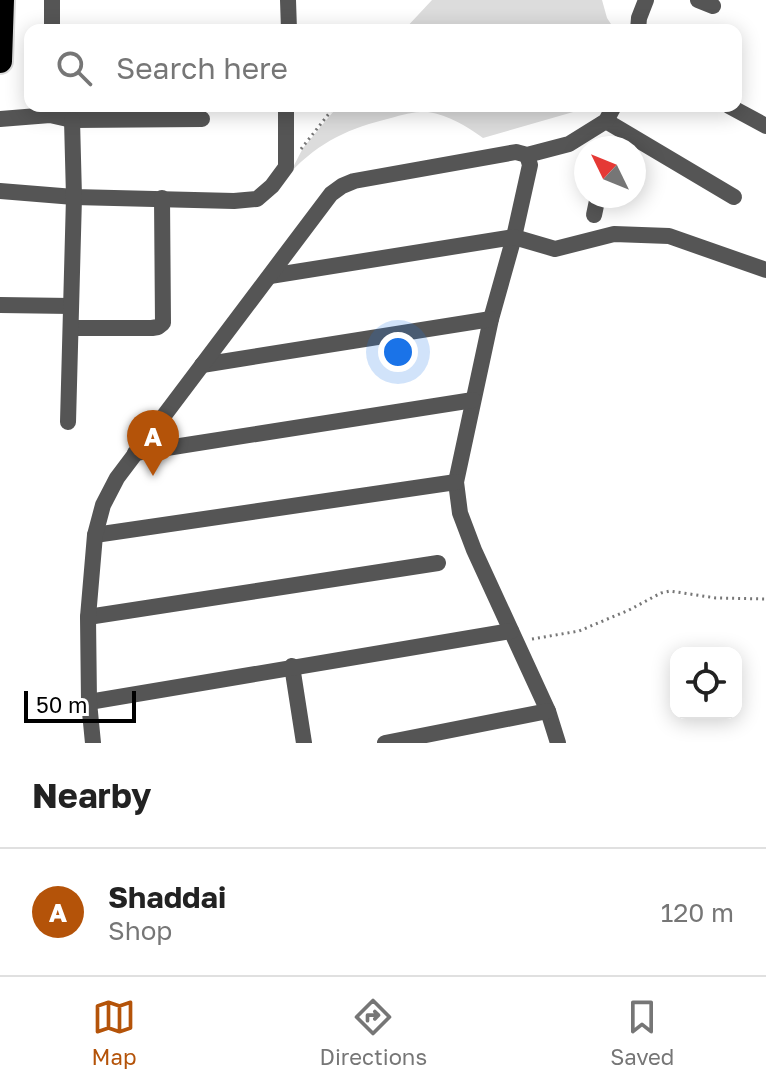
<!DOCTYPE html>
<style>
body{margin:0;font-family:"Golos Text",sans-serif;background:#f6f6f6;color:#222}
.controls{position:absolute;right:24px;bottom:24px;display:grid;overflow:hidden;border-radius:16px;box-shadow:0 4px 20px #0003}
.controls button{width:72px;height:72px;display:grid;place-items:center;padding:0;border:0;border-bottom:2px solid #e0e0e0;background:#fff;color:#222;font:40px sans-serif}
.compass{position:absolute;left:574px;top:136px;width:72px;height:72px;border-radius:50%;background:#fff;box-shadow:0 4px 20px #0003;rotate:313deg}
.scale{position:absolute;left:24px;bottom:20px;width:112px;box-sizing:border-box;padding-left:8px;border:4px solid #000;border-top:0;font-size:22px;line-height:28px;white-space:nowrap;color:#000;-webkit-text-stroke:6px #fff;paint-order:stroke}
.you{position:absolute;left:398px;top:352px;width:28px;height:28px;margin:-20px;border:6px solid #fff;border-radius:50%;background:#1a73e8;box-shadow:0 0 0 12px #1a73e833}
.badge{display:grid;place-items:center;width:52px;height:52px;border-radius:50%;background:#b45309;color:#fff;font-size:26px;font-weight:700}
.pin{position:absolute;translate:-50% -66px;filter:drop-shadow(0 2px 4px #0008)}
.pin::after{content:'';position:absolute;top:42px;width:28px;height:24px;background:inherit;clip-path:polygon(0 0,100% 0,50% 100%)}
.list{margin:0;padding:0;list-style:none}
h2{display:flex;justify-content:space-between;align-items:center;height:104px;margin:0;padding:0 32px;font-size:34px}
h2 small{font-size:26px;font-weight:400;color:#767676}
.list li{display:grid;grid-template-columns:52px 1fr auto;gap:24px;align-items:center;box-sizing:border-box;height:128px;padding:0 32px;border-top:2px solid #e0e0e0}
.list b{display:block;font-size:30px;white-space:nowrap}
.list p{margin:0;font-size:26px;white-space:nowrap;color:#767676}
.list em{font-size:26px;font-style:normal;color:#767676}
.icon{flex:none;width:44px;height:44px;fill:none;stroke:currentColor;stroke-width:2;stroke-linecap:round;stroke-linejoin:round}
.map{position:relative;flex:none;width:766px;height:743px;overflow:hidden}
.search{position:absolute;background:#fff;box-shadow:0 4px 20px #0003;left:24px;right:24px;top:24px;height:88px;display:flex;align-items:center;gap:20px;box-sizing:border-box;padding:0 28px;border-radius:16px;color:#767676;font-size:30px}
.sheet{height:232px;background:#fff}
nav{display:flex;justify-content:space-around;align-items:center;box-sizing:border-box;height:112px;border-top:2px solid #e0e0e0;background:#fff;font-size:22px;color:#767676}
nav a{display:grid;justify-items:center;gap:4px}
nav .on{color:#b45309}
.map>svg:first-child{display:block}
</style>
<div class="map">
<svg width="766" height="743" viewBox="0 0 766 743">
<rect width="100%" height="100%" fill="#fff"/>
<g fill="#dcdcdc">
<path d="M 432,0 L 602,0 L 607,18 L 615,30 L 404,30 Z"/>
<path d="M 338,106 L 594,106 L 483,138 C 466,126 449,115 428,112 C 417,111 402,115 391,118 C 350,128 320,141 290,173 L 303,148 Z"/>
</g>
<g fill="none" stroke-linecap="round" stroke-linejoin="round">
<defs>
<path id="highway" d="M 0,61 L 2,0"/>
</defs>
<use href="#highway" stroke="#dbdbdb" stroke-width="28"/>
<g stroke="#777" stroke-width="3" stroke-dasharray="2 4" stroke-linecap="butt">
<path d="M 301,149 L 335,106"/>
<path d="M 532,639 L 579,631 L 629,610 L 661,593 L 670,591 L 716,598 L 766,599"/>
</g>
<g stroke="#555" stroke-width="16">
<path d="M 288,0 L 289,30"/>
<path d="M 698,0 L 713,6"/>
<path d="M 52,30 L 52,0"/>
<path d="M 638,30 L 639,18 L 646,0"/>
<path d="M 729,106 L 766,126"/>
<path d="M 0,119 L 50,115 L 72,120 L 202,119"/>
<path d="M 606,121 L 734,197"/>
<path d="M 527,155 L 530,165 L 514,237 L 491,319 L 456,482 L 460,513 L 474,550 L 548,711 L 558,743"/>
<path d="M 0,191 L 74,197 L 234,201 L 257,199 L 272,186 L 286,167 L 286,106"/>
<path d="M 594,215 L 598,196"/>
<path d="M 270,276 L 514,237 L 555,249 L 614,234 L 669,236 L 766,270"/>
<path d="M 0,305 L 71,306"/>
<path d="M 71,328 L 152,328 L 158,327 L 163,323 L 162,198"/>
<path d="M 202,365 L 491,319"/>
<path d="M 68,422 L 74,197 L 72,120"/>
<path d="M 135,453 L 473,400"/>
<path d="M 95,535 L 456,482"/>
<path d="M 88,617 L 438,563"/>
<path d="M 292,666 L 304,743"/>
<path d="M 89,702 L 511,631"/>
<path d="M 93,743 L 89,702 L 88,617 L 95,535 L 103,505 L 117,478 L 331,194 L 342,186 L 354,181 L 516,152 L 527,155 L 569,144 L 606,121 L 614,106"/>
<path d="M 385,743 L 548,711"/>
</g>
<use href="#highway" stroke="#000" stroke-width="24"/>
</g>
</svg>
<div class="controls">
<button><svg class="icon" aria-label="locate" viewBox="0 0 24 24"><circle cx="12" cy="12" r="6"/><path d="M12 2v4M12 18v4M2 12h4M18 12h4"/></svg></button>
</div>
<svg class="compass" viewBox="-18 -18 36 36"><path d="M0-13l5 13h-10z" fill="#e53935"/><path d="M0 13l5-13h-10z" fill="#767676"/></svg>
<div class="scale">50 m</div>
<div class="you"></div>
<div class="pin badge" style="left:153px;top:476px">A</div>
<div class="search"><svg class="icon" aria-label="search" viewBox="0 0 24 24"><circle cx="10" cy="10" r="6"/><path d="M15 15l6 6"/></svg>Search here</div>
</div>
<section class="sheet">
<h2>Nearby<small></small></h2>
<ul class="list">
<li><span class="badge">A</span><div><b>Shaddai</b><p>Shop</p></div><em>120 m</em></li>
</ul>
</section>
<nav>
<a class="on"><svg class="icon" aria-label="map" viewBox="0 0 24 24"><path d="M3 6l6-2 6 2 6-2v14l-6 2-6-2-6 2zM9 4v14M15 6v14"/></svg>Map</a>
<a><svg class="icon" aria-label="directions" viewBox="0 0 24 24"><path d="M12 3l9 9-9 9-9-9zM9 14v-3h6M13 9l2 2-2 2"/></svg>Directions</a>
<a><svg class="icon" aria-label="saved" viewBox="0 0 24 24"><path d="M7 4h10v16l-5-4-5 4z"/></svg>Saved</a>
</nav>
